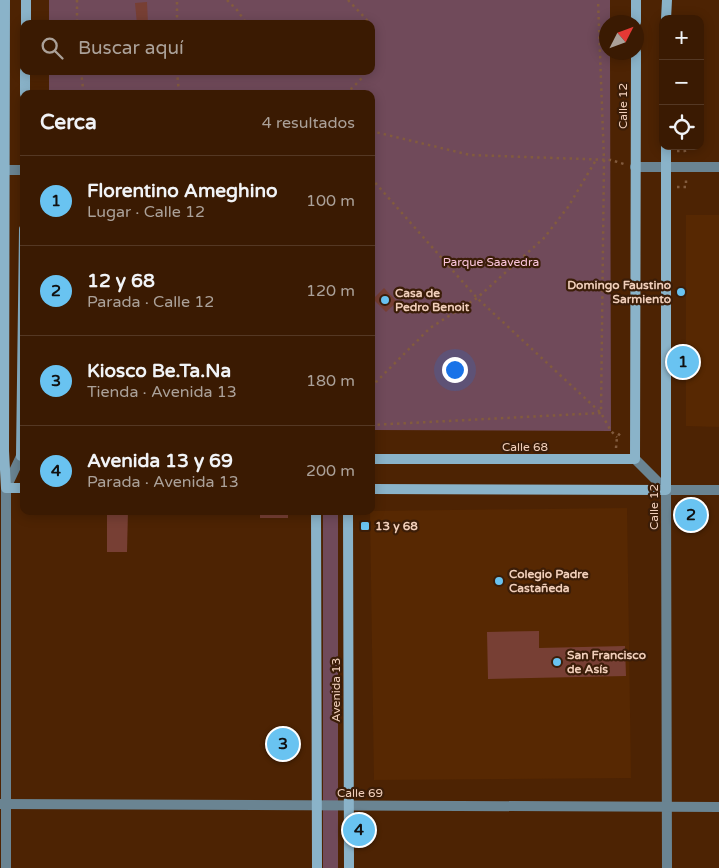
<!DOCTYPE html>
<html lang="es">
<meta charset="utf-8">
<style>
body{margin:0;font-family:"Varela Round",sans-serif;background:#41230c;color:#f1f3f6}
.controls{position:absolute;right:15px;top:15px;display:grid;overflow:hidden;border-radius:10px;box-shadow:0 2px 12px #0003}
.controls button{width:45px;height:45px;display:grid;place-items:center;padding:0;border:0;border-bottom:1px solid #543824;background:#3a1a02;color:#f1f3f6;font:25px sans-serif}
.compass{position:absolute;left:599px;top:15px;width:45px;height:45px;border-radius:50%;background:#3a1a02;box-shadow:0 2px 12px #0003;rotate:48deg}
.you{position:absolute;left:454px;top:369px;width:18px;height:18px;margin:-12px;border:4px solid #fff;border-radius:50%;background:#1a73e8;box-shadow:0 0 0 8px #1a73e833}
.badge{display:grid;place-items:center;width:32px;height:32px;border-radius:50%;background:#69c3f1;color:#111;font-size:16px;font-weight:700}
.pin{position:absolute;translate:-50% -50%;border:2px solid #fff;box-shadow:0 1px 5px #0006}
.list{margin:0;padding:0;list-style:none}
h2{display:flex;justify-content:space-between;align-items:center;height:65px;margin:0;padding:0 20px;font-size:21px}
h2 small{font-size:16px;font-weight:400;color:#aba199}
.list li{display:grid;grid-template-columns:32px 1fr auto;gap:15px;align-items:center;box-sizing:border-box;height:90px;padding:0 20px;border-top:1px solid #543824}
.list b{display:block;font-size:19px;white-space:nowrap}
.list p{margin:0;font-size:16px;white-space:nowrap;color:#aba199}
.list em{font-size:16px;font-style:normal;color:#aba199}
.icon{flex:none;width:28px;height:28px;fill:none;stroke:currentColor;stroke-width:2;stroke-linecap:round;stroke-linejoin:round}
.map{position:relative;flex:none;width:719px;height:868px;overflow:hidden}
.search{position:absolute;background:#3a1a02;box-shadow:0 2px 12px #0003;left:20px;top:20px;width:355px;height:55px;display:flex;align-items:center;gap:12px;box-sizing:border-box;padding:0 18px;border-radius:10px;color:#aba199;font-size:19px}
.panel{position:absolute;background:#3a1a02;box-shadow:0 2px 12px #0003;left:20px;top:90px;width:355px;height:425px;border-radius:10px}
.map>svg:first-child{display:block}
</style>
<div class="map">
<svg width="719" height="868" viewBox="0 0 719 868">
<rect width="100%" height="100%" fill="#4d2303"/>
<g fill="#572802">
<path d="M 686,215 L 719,215 L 719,427 L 686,426 Z"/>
<path d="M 627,508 L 631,778 L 374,780 L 370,511 Z"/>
</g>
<g fill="#704a5a">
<path d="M 49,0 L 610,0 L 610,22 L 606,22 L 606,52 L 610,53 L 611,431 L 371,430 L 371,94 L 49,94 L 49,71 L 371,71 L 371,24 L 49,24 Z"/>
<path d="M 325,511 L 338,511 L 338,868 L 323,868 L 323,515 Z"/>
</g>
<g fill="#773f34">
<path d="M 147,2 L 148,24 L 137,24 L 135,3 Z"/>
<path d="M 384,288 L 397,302 L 386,312 L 373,299 Z"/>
<path d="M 107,511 L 128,511 L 127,552 L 107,552 Z"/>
<rect x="260" y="511" width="28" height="7"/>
<path d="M 539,631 L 539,648 L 625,646 L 626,676 L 488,679 L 487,632 Z"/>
<path d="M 273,741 L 286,741 L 287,758 L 274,758 Z"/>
</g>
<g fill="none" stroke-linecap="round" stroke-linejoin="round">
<g stroke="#825b3e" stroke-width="2.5" stroke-dasharray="2.5 4" stroke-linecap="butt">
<path d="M 77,0 L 77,24"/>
<path d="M 227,0 L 237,10 L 247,24"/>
<path d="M 348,0 L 367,20 L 368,24"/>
<path d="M 177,24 L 177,0"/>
<path d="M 371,48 L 371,57"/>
<path d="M 81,71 L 83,88 L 86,94"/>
<path d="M 177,71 L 179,94"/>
<path d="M 346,94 L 363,77 L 365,71"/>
<path d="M 371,131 L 470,155 L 611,160 L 624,164"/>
<path d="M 677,151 L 685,151 L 685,155"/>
<path d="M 371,178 L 477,298 L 601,413 L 611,431 L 617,437"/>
<path d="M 677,187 L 686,187 L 686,178"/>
<path d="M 371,387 L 430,328 L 477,298 L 544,238 L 568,207 L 596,160"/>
<path d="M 371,425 L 601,413 L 604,160 L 598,0"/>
<path d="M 616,448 L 617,437 L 622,431"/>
</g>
<g stroke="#6a8492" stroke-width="10">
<path d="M 635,167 L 719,167"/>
<path d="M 0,170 L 24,170"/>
<path d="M 635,459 L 666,490 L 719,490"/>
<path d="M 666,490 L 667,868"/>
<path d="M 0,804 L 719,807"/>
<path d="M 6,868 L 6,488 L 21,456"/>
</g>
<g stroke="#8ab3c9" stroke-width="10">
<path d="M 5,0 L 4,451 L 6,488 L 24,488"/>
<path d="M 666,19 L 667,0"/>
<path d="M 636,22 L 636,0"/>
<path d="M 26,24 L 26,0"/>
<path d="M 25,94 L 25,71"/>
<path d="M 24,229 L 21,456 L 24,456"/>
<path d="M 371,459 L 635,459 L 636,52"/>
<path d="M 371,489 L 666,490 L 666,146"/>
<path d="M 316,511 L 317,868"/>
<path d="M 348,511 L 349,868"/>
</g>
</g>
<g fill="#69c3f1" stroke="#3b1d08" stroke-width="2">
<circle cx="681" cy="292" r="5"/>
<circle cx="385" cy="300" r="5"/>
<rect x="360" y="521" width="10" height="10" rx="2.5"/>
<circle cx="499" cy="581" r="5"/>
<circle cx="557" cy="662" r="5"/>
</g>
<g text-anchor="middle" stroke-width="4.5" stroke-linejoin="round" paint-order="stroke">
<g font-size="12" fill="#f1cfbb" stroke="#3b1d08">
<text transform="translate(623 106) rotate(-90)" y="4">Calle 12</text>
<text x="525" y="451">Calle 68</text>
<text transform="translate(654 507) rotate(-90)" y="4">Calle 12</text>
<text transform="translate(336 690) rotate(-90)" y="4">Avenida 13</text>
<text x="360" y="797">Calle 69</text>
</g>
<g font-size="12" fill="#fbc5db" stroke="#3b1d08">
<text x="491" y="266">Parque Saavedra</text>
</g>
<g font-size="12" font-weight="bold" fill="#f1cfbb" stroke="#3b1d08" text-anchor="start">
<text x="671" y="289" text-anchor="end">Domingo Faustino<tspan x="671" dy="14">Sarmiento</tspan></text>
<text x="395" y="297">Casa de<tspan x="395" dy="14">Pedro Benoit</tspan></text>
<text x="375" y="530">13 y 68</text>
<text x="509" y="578">Colegio Padre<tspan x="509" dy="14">Castañeda</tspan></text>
<text x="567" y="659">San Francisco<tspan x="567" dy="14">de Asís</tspan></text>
</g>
</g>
</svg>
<div class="controls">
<button>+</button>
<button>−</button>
<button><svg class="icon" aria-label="locate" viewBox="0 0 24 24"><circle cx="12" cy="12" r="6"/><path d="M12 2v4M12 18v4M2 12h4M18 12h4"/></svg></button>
</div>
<svg class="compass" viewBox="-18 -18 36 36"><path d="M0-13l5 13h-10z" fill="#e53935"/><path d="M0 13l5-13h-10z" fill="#aba199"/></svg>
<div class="you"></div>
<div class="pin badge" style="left:683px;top:362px">1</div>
<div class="pin badge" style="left:691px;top:515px">2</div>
<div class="pin badge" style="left:283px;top:744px">3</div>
<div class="pin badge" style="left:359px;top:830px">4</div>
<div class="search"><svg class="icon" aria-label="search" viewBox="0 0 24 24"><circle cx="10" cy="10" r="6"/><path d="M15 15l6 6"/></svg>Buscar aquí</div>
<section class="panel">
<h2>Cerca<small>4 resultados</small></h2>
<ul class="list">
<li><span class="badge">1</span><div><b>Florentino Ameghino</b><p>Lugar · Calle 12</p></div><em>100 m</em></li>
<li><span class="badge">2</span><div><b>12 y 68</b><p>Parada · Calle 12</p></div><em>120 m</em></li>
<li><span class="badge">3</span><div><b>Kiosco Be.Ta.Na</b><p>Tienda · Avenida 13</p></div><em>180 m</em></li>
<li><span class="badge">4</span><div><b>Avenida 13 y 69</b><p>Parada · Avenida 13</p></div><em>200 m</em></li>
</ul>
</section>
</div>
